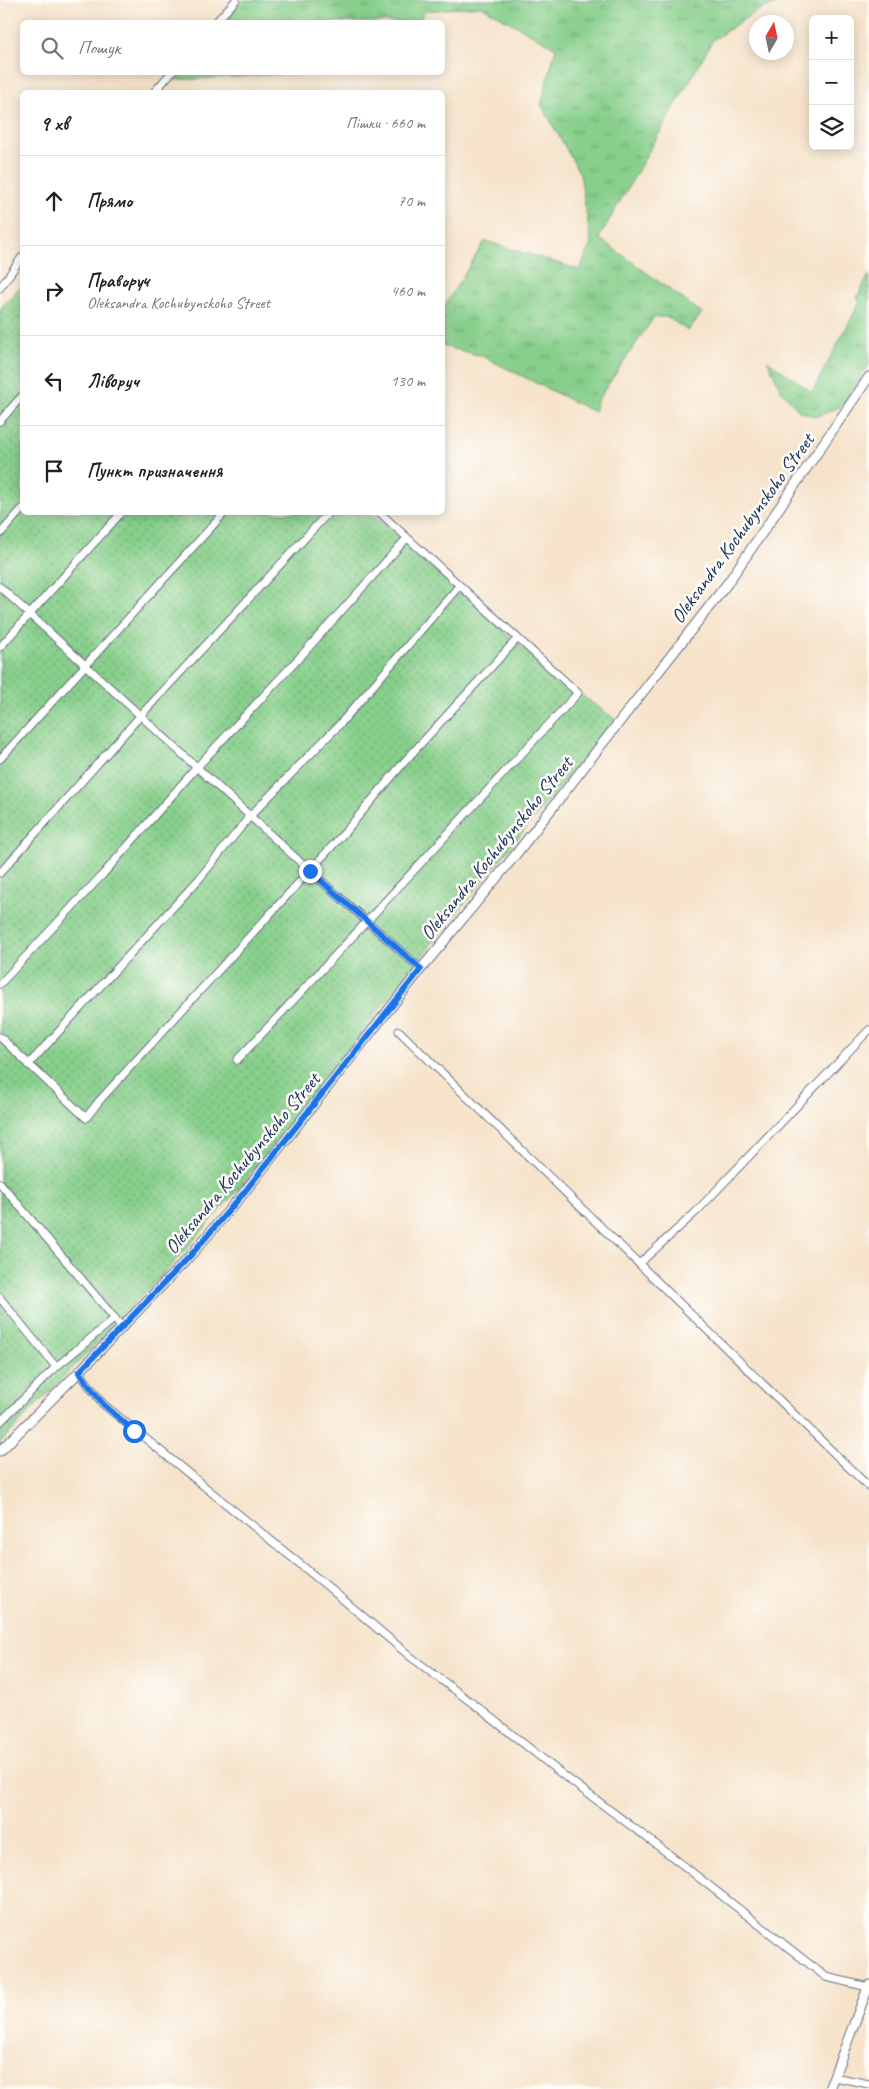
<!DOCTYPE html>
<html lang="uk">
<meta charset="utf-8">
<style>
body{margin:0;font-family:Caveat,sans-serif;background:#f6f6f6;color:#222}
.controls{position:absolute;right:15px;top:15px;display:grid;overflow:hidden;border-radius:8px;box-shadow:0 2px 12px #0003}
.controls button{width:45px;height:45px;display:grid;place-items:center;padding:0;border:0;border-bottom:1px solid #e0e0e0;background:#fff;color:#222;font:25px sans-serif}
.compass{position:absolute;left:749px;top:15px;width:45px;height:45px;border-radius:50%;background:#fff;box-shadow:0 2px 12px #0003;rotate:9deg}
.stop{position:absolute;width:15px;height:15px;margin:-11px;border:4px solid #1a73e8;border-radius:50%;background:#fff}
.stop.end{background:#1a73e8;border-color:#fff;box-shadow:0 1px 5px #0008}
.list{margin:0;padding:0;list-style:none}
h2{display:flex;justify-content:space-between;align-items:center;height:65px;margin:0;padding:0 20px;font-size:21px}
h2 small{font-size:16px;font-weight:400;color:#767676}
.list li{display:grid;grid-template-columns:32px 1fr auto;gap:15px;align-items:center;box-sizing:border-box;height:90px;padding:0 20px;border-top:1px solid #e0e0e0}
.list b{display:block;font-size:19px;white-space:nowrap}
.list p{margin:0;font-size:16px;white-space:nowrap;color:#767676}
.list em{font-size:16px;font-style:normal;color:#767676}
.icon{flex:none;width:28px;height:28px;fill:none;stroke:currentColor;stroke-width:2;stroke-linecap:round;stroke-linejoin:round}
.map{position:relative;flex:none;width:869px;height:2089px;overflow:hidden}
.search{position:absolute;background:#fff;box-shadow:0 2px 12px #0003;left:20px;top:20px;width:425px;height:55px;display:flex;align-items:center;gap:12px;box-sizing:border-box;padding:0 18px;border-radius:8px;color:#767676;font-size:19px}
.panel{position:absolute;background:#fff;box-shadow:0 2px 12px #0003;left:20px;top:90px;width:425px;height:425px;border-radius:8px}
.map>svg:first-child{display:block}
</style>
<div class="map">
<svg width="869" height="2089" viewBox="0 0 869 2089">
<defs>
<pattern id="grass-tufts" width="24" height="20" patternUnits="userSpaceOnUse" patternTransform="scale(1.25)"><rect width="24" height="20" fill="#87cf8b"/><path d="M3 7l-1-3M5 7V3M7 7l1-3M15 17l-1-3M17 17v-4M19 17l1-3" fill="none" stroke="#6ea875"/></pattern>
<pattern id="garden-dots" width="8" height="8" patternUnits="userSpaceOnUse" patternTransform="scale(1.25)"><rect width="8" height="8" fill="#87cf8b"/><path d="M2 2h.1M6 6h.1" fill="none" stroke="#6ea875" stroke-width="1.8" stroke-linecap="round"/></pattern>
</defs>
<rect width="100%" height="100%" fill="#fdfcf7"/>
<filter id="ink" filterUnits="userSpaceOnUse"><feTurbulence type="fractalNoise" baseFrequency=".02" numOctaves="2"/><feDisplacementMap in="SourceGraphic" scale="10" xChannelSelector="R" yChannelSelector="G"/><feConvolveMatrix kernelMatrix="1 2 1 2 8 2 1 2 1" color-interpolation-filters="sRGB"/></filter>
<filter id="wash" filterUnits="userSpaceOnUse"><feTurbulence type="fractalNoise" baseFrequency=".0096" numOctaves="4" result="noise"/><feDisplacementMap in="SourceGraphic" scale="20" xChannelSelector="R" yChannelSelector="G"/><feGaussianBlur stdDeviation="1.12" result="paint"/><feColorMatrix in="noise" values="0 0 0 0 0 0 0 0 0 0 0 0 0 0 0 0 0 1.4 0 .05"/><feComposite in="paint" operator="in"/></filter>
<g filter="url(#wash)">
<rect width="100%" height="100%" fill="#f6e3ca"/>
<g fill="url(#grass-tufts)" stroke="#517f74">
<path d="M 243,0 L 786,0 L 755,12 L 713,40 L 599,238 L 702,313 L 688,331 L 668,317 L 654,317 L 597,401 L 594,412 L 482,356 L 443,346 L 443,308 L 485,241 L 580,270 L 591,243 L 580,174 L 541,104 L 556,48 L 481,6 L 425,11 L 418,22 L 223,22 Z"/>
<path d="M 181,73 L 181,72 L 311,73 L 175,80 Z"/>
<path d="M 869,275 L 869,365 L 842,406 L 816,417 L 799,411 L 781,390 L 767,360 L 812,392 L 860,302 L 857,297 Z"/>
</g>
<path fill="url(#garden-dots)" stroke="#517f74" d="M 22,285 L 22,512 L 372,513 L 553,675 L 615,719 L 449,922 L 234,1194 L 171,1266 L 0,1443 L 0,309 Z"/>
</g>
<g filter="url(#ink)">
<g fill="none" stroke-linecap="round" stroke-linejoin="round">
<defs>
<g id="minor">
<path d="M 216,22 L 236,0"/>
<path d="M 154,92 L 172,72"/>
<path d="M 0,288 L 22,257"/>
<path d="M 0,421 L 22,396"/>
<path d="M 0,534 L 22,509"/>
<path d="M 0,587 L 310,871 L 421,969"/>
<path d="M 0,647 L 122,512"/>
<path d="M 0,759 L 225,512"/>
<path d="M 0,873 L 141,715 L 329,512"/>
<path d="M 0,984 L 104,873 L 197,767 L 300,657 L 407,538"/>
<path d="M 399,1031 L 869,1487"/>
<path d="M 0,1037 L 86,1118 L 100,1100 L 345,832 L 405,761 L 517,639"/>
<path d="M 237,1060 C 352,939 464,815 578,693 L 379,512"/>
<path d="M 28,1065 L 199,879 L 250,816 L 340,724 L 459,586"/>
<path d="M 0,1183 L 122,1327"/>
<path d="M 640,1263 L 696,1212 L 869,1030"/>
<path d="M 0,1298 L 56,1367"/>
<path d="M 79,1372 L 103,1404 L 327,1586 L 411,1657 L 480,1709 L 563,1775 L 670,1855 L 826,1977 L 868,1987"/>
<path d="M 0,1422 L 56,1367 L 115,1318"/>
<path d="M 834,2077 L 869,2084"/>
</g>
<g id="tertiary">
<path d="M 0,1451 L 79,1372 L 190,1256 L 242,1195 L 421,969 L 513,858 L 727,584 L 869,377"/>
<path d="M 829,2089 L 869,1985"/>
</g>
</defs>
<use href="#minor" stroke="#686e84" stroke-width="9"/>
<use href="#tertiary" stroke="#686e84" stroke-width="11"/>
<use href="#minor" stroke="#fff" stroke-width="7"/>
<use href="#tertiary" stroke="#fff" stroke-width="9"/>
</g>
</g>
<g fill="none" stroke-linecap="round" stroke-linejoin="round" filter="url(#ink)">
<path stroke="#1a73e8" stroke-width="6" d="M 134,1431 L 103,1404 L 79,1372 L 190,1256 L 242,1195 L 421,969 L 310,871"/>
</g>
<g text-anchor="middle" stroke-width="5" stroke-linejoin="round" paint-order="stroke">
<g font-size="20" fill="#1b2f5e" stroke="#fdfcf7">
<text transform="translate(742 528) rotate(-54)" y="7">Oleksandra Kochubynskoho Street</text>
<text transform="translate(496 848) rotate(-51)" y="7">Oleksandra Kochubynskoho Street</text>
<text transform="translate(242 1163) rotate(-50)" y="7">Oleksandra Kochubynskoho Street</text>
</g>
</g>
</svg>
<div class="controls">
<button>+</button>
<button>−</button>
<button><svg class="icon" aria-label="layers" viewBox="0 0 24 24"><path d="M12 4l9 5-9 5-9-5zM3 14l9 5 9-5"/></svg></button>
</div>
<svg class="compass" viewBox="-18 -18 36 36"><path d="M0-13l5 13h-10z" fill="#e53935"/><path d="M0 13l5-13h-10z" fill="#767676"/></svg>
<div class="stop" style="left:134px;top:1431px"></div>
<div class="stop end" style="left:310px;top:871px"></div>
<div class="search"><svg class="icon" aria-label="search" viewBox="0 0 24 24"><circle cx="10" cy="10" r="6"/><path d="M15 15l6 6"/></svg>Пошук</div>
<section class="panel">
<h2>9 хв<small>Пішки · 660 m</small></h2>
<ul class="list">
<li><svg class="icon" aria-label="ahead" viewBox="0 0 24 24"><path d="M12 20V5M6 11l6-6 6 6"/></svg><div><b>Прямо</b></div><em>70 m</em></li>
<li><svg class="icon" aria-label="right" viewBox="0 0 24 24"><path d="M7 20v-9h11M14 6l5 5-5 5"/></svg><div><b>Праворуч</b><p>Oleksandra Kochubynskoho Street</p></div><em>460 m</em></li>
<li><svg class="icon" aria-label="left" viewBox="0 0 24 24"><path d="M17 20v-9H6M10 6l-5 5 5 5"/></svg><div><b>Ліворуч</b></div><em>130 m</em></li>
<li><svg class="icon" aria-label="arrive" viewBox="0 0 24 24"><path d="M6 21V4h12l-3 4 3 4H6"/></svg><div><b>Пункт призначення</b></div></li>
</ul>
</section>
</div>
